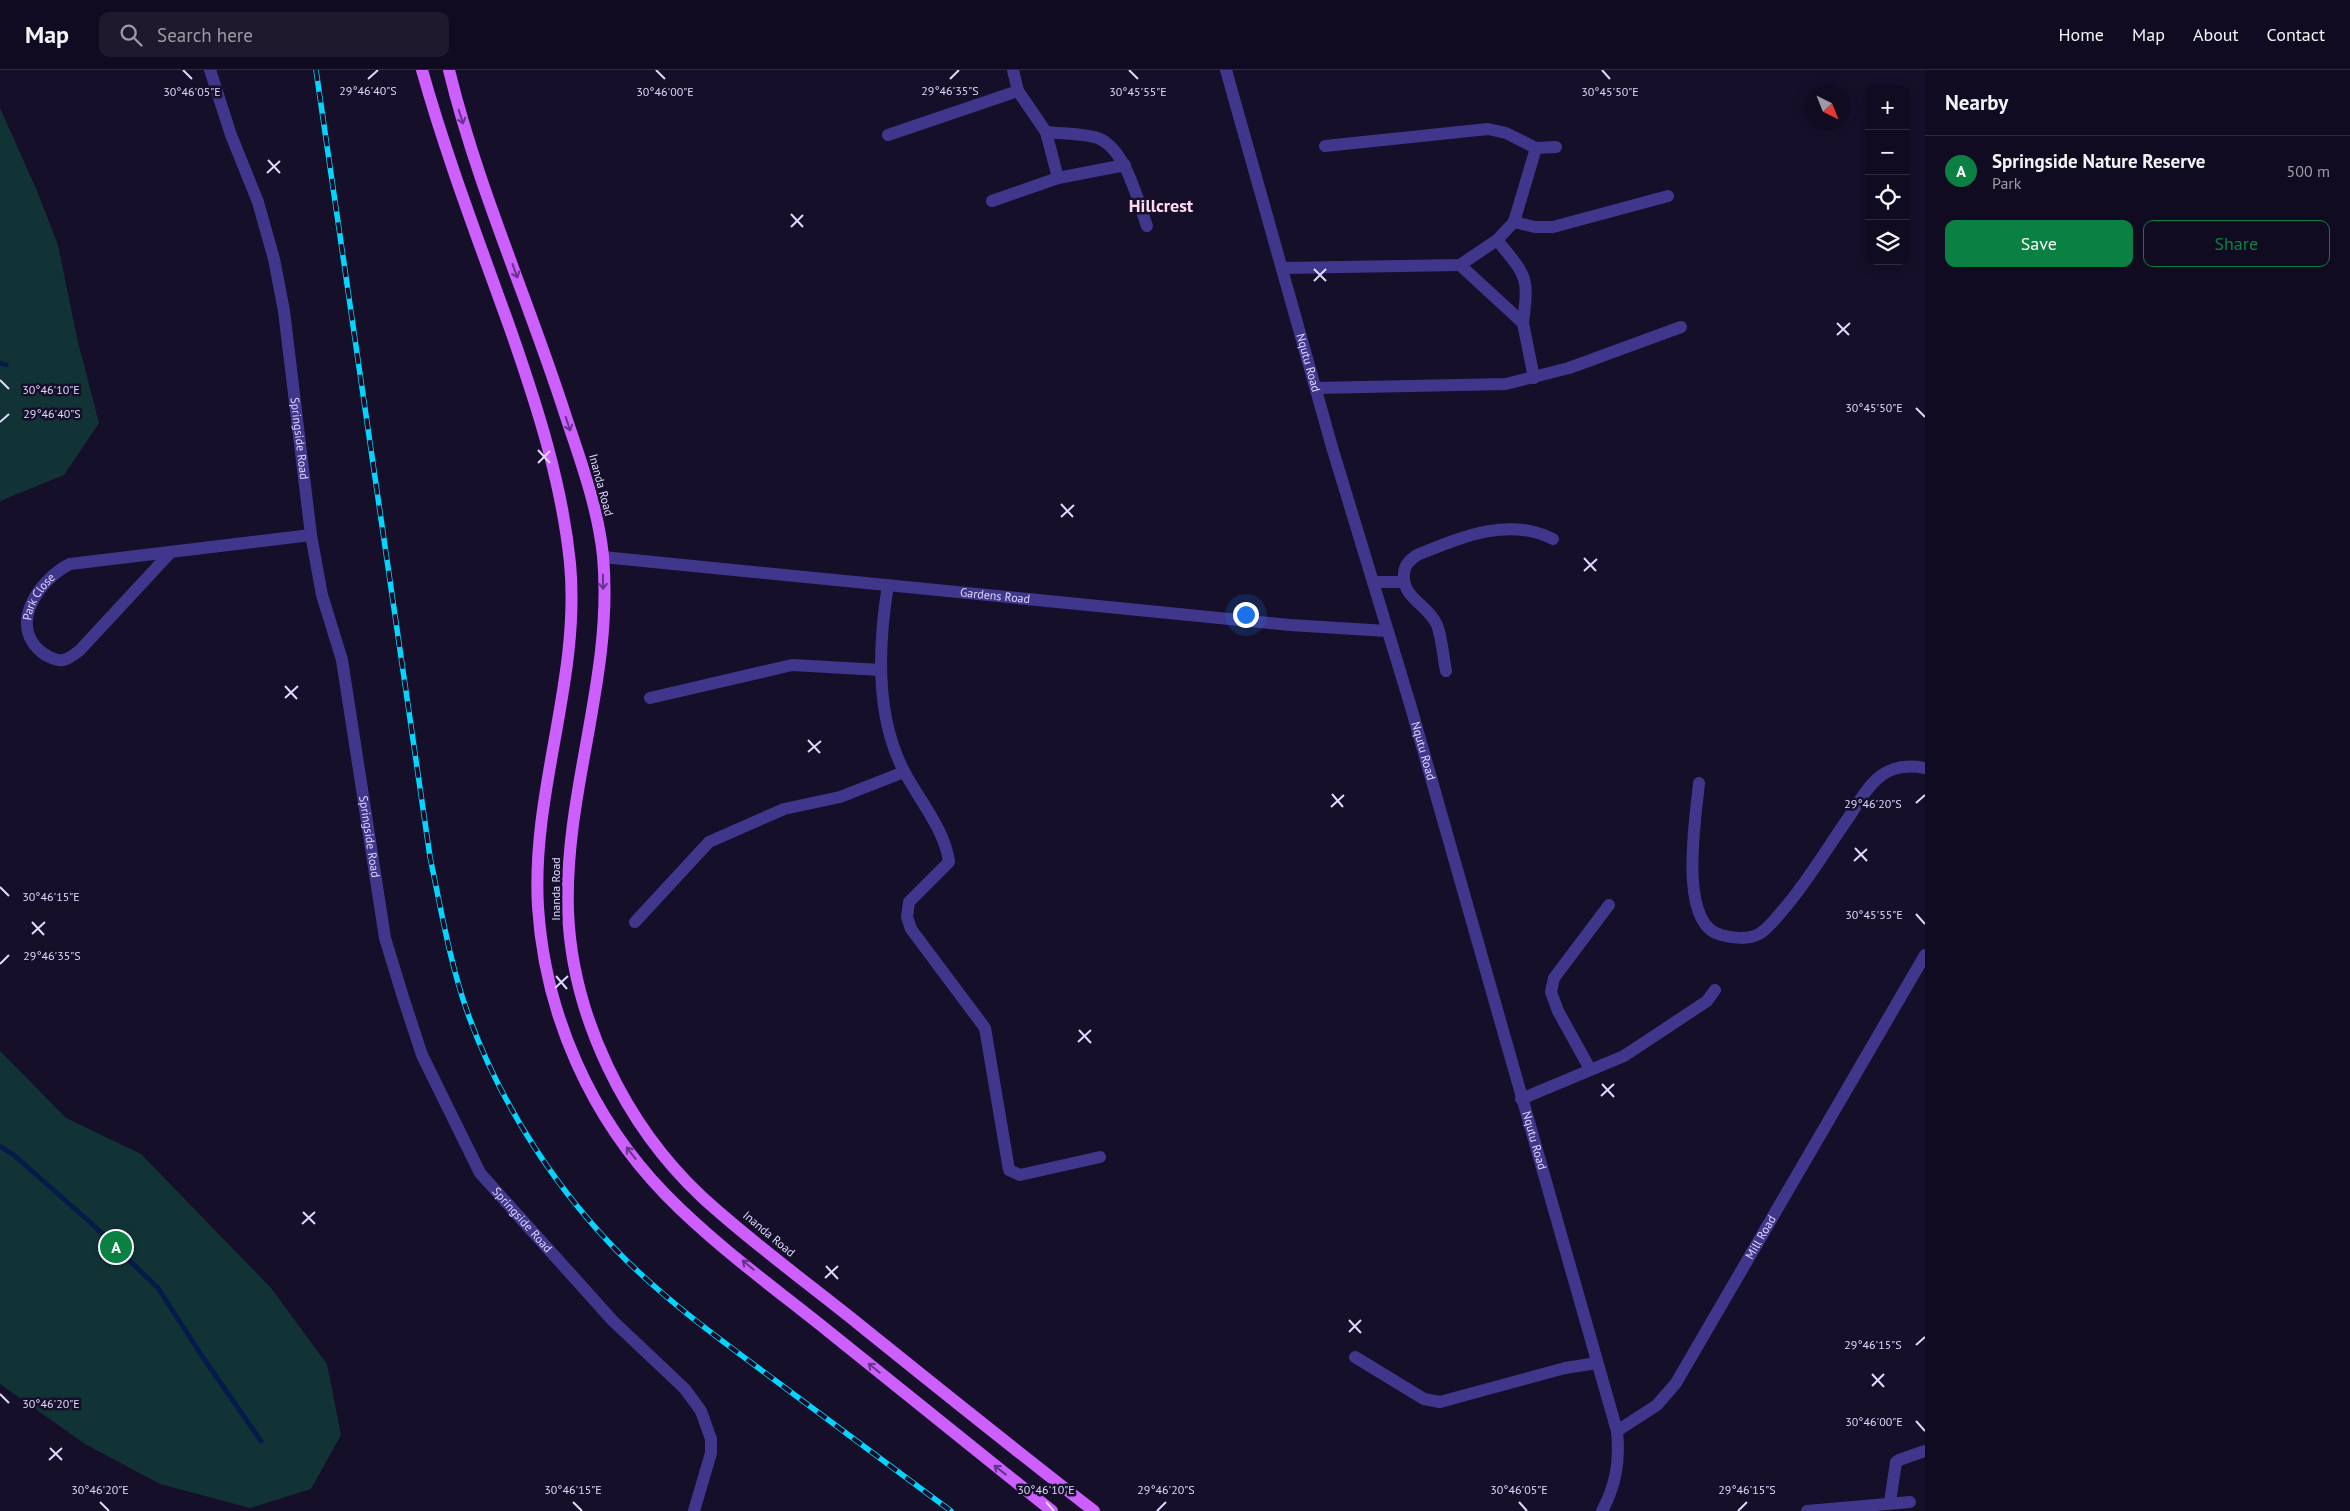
<!DOCTYPE html>
<meta charset="utf-8">
<style>
body{margin:0;font-family:"PT Sans",sans-serif;background:#1e192d;color:#f1f3f6}
.controls{position:absolute;right:15px;top:15px;display:grid;overflow:hidden;border-radius:10px;box-shadow:0 2px 12px #0003}
.controls button{width:45px;height:45px;display:grid;place-items:center;padding:0;border:0;border-bottom:1px solid #302b3e;background:#100b20;color:#f1f3f6;font:25px sans-serif}
.compass{position:absolute;left:1805px;top:15px;width:45px;height:45px;border-radius:50%;background:#100b20;box-shadow:0 2px 12px #0003;rotate:137deg}
.you{position:absolute;left:1245px;top:544px;width:18px;height:18px;margin:-12px;border:4px solid #fff;border-radius:50%;background:#1a73e8;box-shadow:0 0 0 8px #1a73e833}
.badge{display:grid;place-items:center;width:32px;height:32px;border-radius:50%;background:#0b8043;color:#fff;font-size:16px;font-weight:700}
.pin{position:absolute;translate:-50% -50%;border:2px solid #fff;box-shadow:0 1px 5px #0006}
.list{margin:0;padding:0;list-style:none}
h2{display:flex;justify-content:space-between;align-items:center;height:65px;margin:0;padding:0 20px;font-size:21px}
h2 small{font-size:16px;font-weight:400;color:#9c9ba5}
.list li{display:grid;grid-template-columns:32px 1fr auto;gap:15px;align-items:center;box-sizing:border-box;height:70px;padding:0 20px;border-top:1px solid #302b3e}
.list b{display:block;font-size:19px;white-space:nowrap}
.list p{margin:0;font-size:16px;white-space:nowrap;color:#9c9ba5}
.list em{font-size:16px;font-style:normal;color:#9c9ba5}
.actions{display:flex;gap:10px;padding:15px 20px}
.actions a{flex:1;padding:11px 0;border:1px solid #0b8043;border-radius:10px;text-align:center;font-size:18px;color:#0b8043}
.actions .main{background:#0b8043;color:#fff}
.icon{flex:none;width:28px;height:28px;fill:none;stroke:currentColor;stroke-width:2;stroke-linecap:round;stroke-linejoin:round}
.map{position:relative;flex:none;width:1925px;height:1441px;overflow:hidden}
header{display:flex;align-items:center;gap:30px;box-sizing:border-box;height:70px;padding:0 25px;background:#100b20;border-bottom:1px solid #302b3e}
header strong{font-size:24px}
nav{display:flex;gap:28px;margin-inline-start:auto;font-size:18px}
.search{width:350px;height:45px;background:#1e192d;display:flex;align-items:center;gap:12px;box-sizing:border-box;padding:0 18px;border-radius:10px;color:#9c9ba5;font-size:19px}
main{display:flex}
aside{flex:1;background:#100b20}
.map>svg:first-child{display:block}
</style>
<header>
<strong>Map</strong>
<div class="search"><svg class="icon" aria-label="search" viewBox="0 0 24 24"><circle cx="10" cy="10" r="6"/><path d="M15 15l6 6"/></svg>Search here</div>
<nav><a>Home</a><a>Map</a><a>About</a><a>Contact</a></nav>
</header>
<main>
<div class="map">
<svg width="1925" height="1441" viewBox="0 0 1925 1441">
<rect width="100%" height="100%" fill="#150f2a"/>
<g fill="#113335">
<path d="M 0,38 L 37,121 L 58,175 L 77,268 L 99,353 L 64,405 L 0,431 Z"/>
<path d="M 0,981 L 66,1048 L 141,1084 L 271,1218 L 327,1294 L 341,1365 L 311,1419 L 250,1438 L 160,1414 L 85,1374 L 0,1314 Z"/>
</g>
<g fill="none" stroke-linecap="round" stroke-linejoin="round">
<g stroke="#071b4b" stroke-width="5">
<path d="M 0,293 L 6,295"/>
<path d="M 0,1076 L 15,1086 L 92,1154 L 158,1218 L 202,1286 L 261,1371"/>
</g>
<g stroke="#40378c" stroke-width="12">
<path id="s1" d="M 210,0 L 231,65 L 258,132 L 274,189 L 284,241 L 311,465 L 322,525 L 342,590 L 385,868 L 403,927 L 422,985 L 480,1103 L 613,1251 L 685,1319 L 701,1341 L 711,1369 L 711,1383 L 694,1441"/>
<path id="s2" d="M 1226,0 L 1332,377 L 1410,634 L 1617,1361"/>
<path d="M 1018,21 L 1046,62 L 1058,108"/>
<path d="M 1046,62 C 1061,64 1087,63 1100,69 C 1126,81 1138,131 1147,156"/>
<path d="M 888,65 L 1018,21 L 1013,0"/>
<path d="M 1325,76 L 1488,59 L 1506,63 L 1536,78 L 1556,77"/>
<path d="M 992,131 L 1058,108 L 1125,95"/>
<path d="M 1514,152 L 1535,157 L 1553,157 L 1668,126"/>
<path d="M 1497,170 C 1527,207 1529,205 1523,253"/>
<path d="M 1460,195 L 1523,253 L 1534,308"/>
<path d="M 1282,198 L 1460,195 L 1497,170 L 1514,152 L 1536,78"/>
<path d="M 1316,318 L 1506,314 L 1569,298 L 1681,257"/>
<path id="s3" d="M 171,482 L 80,580 C 75,584 69,589 63,590 C 56,591 49,587 44,584 C 6,557 39,509 70,494 L 311,465"/>
<path id="s4" d="M 603,487 L 1290,555 L 1387,561"/>
<path d="M 1373,512 L 1404,512"/>
<path d="M 888,515 C 878,576 875,648 905,703 C 920,731 945,760 949,792 L 909,832 L 907,847 L 911,859 L 985,958 L 1009,1100 L 1020,1105 L 1100,1087"/>
<path d="M 1446,601 C 1443,586 1442,568 1437,555 C 1428,534 1402,529 1404,504 C 1404,495 1410,490 1417,485 C 1460,468 1508,446 1553,469"/>
<path d="M 650,628 L 792,595 L 881,600"/>
<path d="M 1699,713 C 1696,747 1677,854 1721,865 C 1734,868 1747,870 1759,864 C 1768,859 1776,848 1783,840 C 1808,811 1827,778 1849,747 C 1858,733 1868,715 1882,705 C 1895,696 1909,695 1925,698"/>
<path d="M 635,852 L 709,772 L 784,739 L 840,727 L 904,702"/>
<path d="M 1590,999 L 1558,941 L 1551,922 L 1554,908 L 1609,835"/>
<path d="M 1521,1029 L 1624,986 L 1707,931 L 1715,920"/>
<path d="M 1355,1287 L 1424,1329 L 1440,1332 L 1565,1298 L 1597,1293"/>
<path d="M 1890,1432 L 1896,1392 L 1899,1390 L 1925,1381"/>
<path id="s5" d="M 1602,1441 C 1616,1415 1620,1391 1617,1361 L 1657,1335 L 1676,1313 L 1925,885"/>
<path d="M 1807,1441 L 1910,1432"/>
</g>
<g stroke="#ce5fff" stroke-width="12">
<path d="M 422,0 C 447,89 481,177 512,264 C 538,339 562,414 570,493 C 581,609 531,721 538,837 C 545,945 591,1048 666,1125 C 715,1175 773,1217 828,1261 C 902,1321 977,1381 1052,1441"/>
<path d="M 449,0 C 478,119 529,231 566,347 C 581,392 598,438 603,486 C 614,606 564,721 568,841 C 572,946 625,1055 702,1127 C 751,1172 809,1214 861,1256 C 938,1318 1015,1380 1094,1441"/>
</g>
<defs>
<path id="rail" d="M 316,0 L 430,787 C 441,839 450,894 468,944 C 501,1036 558,1123 627,1191 C 673,1236 725,1273 776,1311 C 835,1355 893,1398 951,1441"/>
</defs>
<use href="#rail" stroke="#04d5ff" stroke-width="5.5"/>
<use href="#rail" stroke="#150f2a" stroke-width="4" stroke-dasharray="11" stroke-linecap="butt"/>
</g>
<defs><path id="oneway-shaft" d="M-6 0H5M1.5-3L5.5 0L1.5 3" fill="none" stroke-width="1.6" stroke-linecap="round" stroke-linejoin="round" transform="scale(1.25)"/></defs>
<g stroke="#68338a">
<use href="#oneway-shaft" transform="translate(461 47) rotate(72)"/>
<use href="#oneway-shaft" transform="translate(515 201) rotate(70)"/>
<use href="#oneway-shaft" transform="translate(568 354) rotate(72)"/>
<use href="#oneway-shaft" transform="translate(603 512) rotate(89)"/>
<use href="#oneway-shaft" transform="translate(631 1083) rotate(-128)"/>
<use href="#oneway-shaft" transform="translate(748 1195) rotate(-140)"/>
<use href="#oneway-shaft" transform="translate(874 1298) rotate(-141)"/>
<use href="#oneway-shaft" transform="translate(1000 1400) rotate(-142)"/>
</g>
<path fill="none" stroke="#dfd8ff" stroke-width="2" d="M 183,0 L 192,9M 656,0 L 665,9M 1129,0 L 1138,9M 1602,0 L 1610,9M 368,9 L 378,0M 950,9 L 959,0M 268,90 L 280,103M 267,103 L 280,91M 791,144 L 803,157M 791,157 L 803,145M 1314,199 L 1326,211M 1314,211 L 1326,199M 1837,253 L 1849,265M 1837,265 L 1850,253M 0,310 L 9,319M 1916,338 L 1925,347M 0,352 L 9,344M 538,380 L 550,393M 538,393 L 550,381M 1061,434 L 1073,447M 1061,447 L 1074,435M 1584,488 L 1596,501M 1584,501 L 1597,489M 285,616 L 297,629M 285,628 L 298,616M 808,670 L 820,683M 808,682 L 821,671M 1332,724 L 1343,737M 1916,733 L 1925,725M 1331,737 L 1344,725M 1855,778 L 1867,791M 1854,791 L 1867,779M 0,817 L 9,826M 1916,844 L 1925,854M 32,852 L 44,865M 32,864 L 45,852M 0,894 L 9,885M 556,906 L 567,919M 555,918 L 568,906M 1079,960 L 1091,973M 1078,972 L 1091,960M 1602,1014 L 1614,1027M 1601,1026 L 1614,1014M 303,1142 L 315,1154M 302,1154 L 315,1142M 826,1196 L 838,1209M 825,1208 L 838,1196M 1349,1250 L 1361,1263M 1349,1262 L 1361,1250M 1916,1275 L 1925,1267M 1872,1304 L 1884,1317M 1872,1316 L 1884,1304M 0,1324 L 9,1333M 1916,1351 L 1925,1361M 50,1378 L 62,1390M 49,1390 L 62,1378M 100,1432 L 109,1441M 573,1432 L 582,1441M 1046,1432 L 1054,1441M 1519,1432 L 1527,1441M 1157,1441 L 1166,1432M 1738,1441 L 1747,1432"/>
<g text-anchor="middle" stroke-width="5" stroke-linejoin="round" paint-order="stroke">
<g font-size="12" fill="#dfd8ff" stroke="#150f2a">
<text dy="4" stroke="none"><textPath href="#s2" startOffset="304">Nqutu Road</textPath></text>
<text dy="4" stroke="none"><textPath href="#s1" startOffset="381">Springside Road</textPath></text>
<text transform="translate(601 415) rotate(75)" y="4">Inanda Road</text>
<text dy="4" stroke="none"><textPath href="#s4" startOffset="394">Gardens Road</textPath></text>
<text dy="4" stroke="none"><textPath href="#s3" startOffset="240">Park Close</textPath></text>
<text dy="4" stroke="none"><textPath href="#s2" startOffset="709">Nqutu Road</textPath></text>
<text dy="4" stroke="none"><textPath href="#s1" startOffset="786">Springside Road</textPath></text>
<text transform="translate(556 819) rotate(-90)" y="4">Inanda Road</text>
<text dy="4" stroke="none"><textPath href="#s2" startOffset="1114">Nqutu Road</textPath></text>
<text dy="4" stroke="none"><textPath href="#s1" startOffset="1206">Springside Road</textPath></text>
<text transform="translate(769 1164) rotate(40)" y="4">Inanda Road</text>
<text dy="4" stroke="none"><textPath href="#s5" startOffset="328">Mill Road</textPath></text>
</g>
<g font-size="18" font-weight="bold" fill="#ffdaef" stroke="#150f2a">
<text x="1161" y="142">Hillcrest</text>
</g>
</g>
<g font-size="12" text-anchor="middle" fill="#dfd8ff" stroke="#150f2a" stroke-width="5" stroke-linejoin="round" paint-order="stroke">
<text x="368" y="25">29°46'40"S</text>
<text x="950" y="25">29°46'35"S</text>
<text x="192" y="26">30°46'05"E</text>
<text x="665" y="26">30°46'00"E</text>
<text x="1138" y="26">30°45'55"E</text>
<text x="1610" y="26">30°45'50"E</text>
<text x="51" y="324">30°46'10"E</text>
<text x="1874" y="342">30°45'50"E</text>
<text x="52" y="348">29°46'40"S</text>
<text x="1873" y="738">29°46'20"S</text>
<text x="51" y="831">30°46'15"E</text>
<text x="1874" y="849">30°45'55"E</text>
<text x="52" y="890">29°46'35"S</text>
<text x="1873" y="1279">29°46'15"S</text>
<text x="51" y="1338">30°46'20"E</text>
<text x="1874" y="1356">30°46'00"E</text>
<text x="100" y="1424">30°46'20"E</text>
<text x="573" y="1424">30°46'15"E</text>
<text x="1046" y="1424">30°46'10"E</text>
<text x="1519" y="1424">30°46'05"E</text>
<text x="1166" y="1424">29°46'20"S</text>
<text x="1747" y="1424">29°46'15"S</text>
</g>
</svg>
<div class="controls">
<button>+</button>
<button>−</button>
<button><svg class="icon" aria-label="locate" viewBox="0 0 24 24"><circle cx="12" cy="12" r="6"/><path d="M12 2v4M12 18v4M2 12h4M18 12h4"/></svg></button>
<button><svg class="icon" aria-label="layers" viewBox="0 0 24 24"><path d="M12 4l9 5-9 5-9-5zM3 14l9 5 9-5"/></svg></button>
</div>
<svg class="compass" viewBox="-18 -18 36 36"><path d="M0-13l5 13h-10z" fill="#e53935"/><path d="M0 13l5-13h-10z" fill="#9c9ba5"/></svg>
<div class="you"></div>
<div class="pin badge" style="left:116px;top:1177px">A</div>
</div>
<aside>
<h2>Nearby<small></small></h2>
<ul class="list">
<li><span class="badge">A</span><div><b>Springside Nature Reserve</b><p>Park</p></div><em>500 m</em></li>
</ul>
<div class="actions"><a class="main">Save</a><a>Share</a></div>
</aside>
</main>
